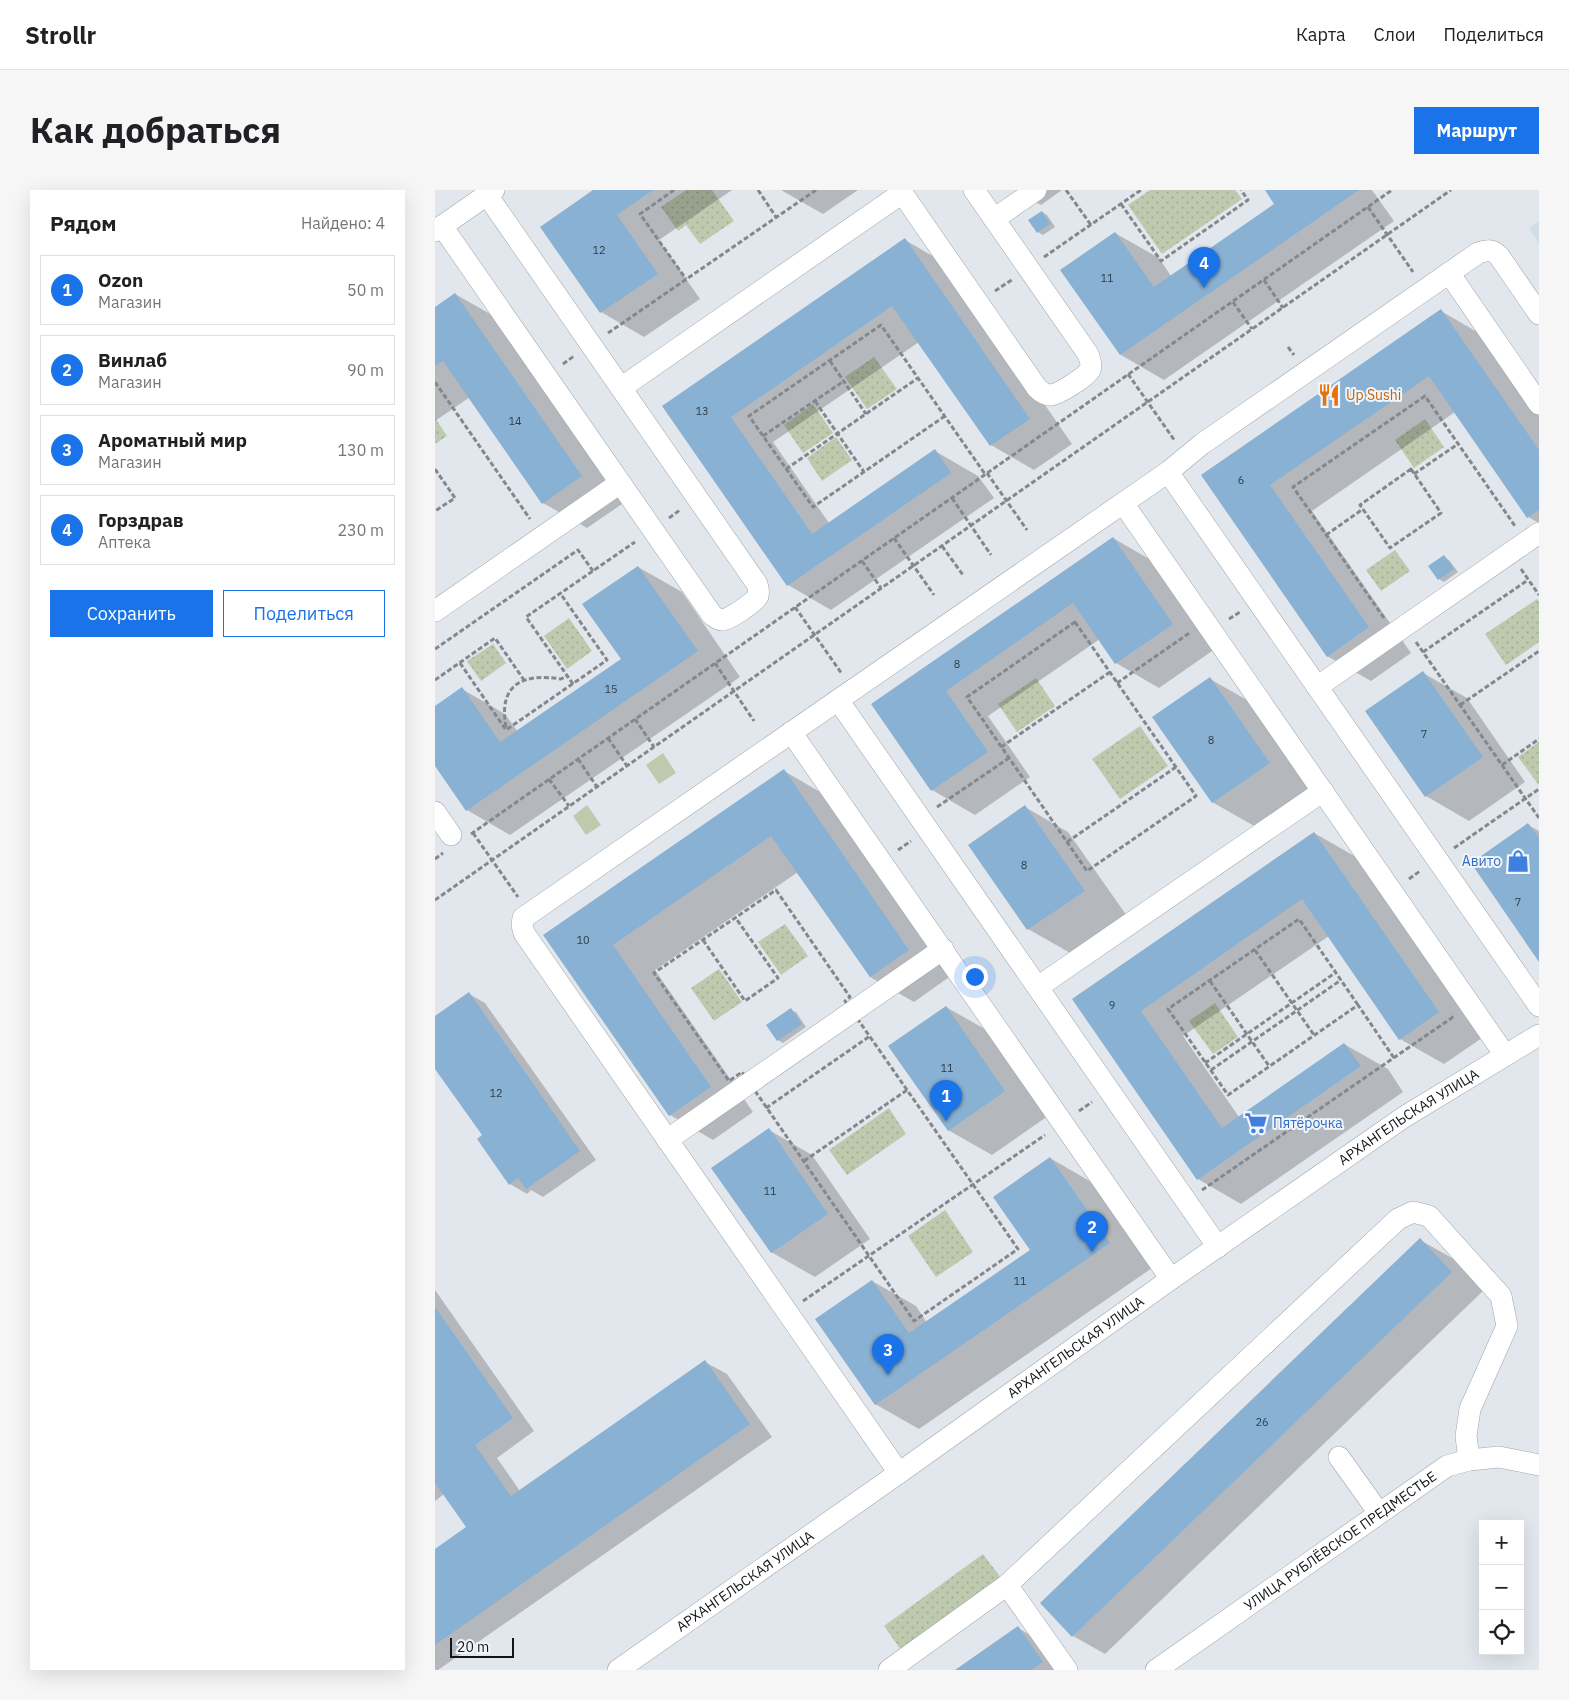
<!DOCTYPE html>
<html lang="ru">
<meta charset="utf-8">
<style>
body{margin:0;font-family:"IBM Plex Sans",sans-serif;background:#f6f6f6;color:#202124}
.controls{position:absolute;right:15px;bottom:15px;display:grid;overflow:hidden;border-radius:0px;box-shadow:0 5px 20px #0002}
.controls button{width:45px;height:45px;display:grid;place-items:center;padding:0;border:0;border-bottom:1px solid #e0e0e0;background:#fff;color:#202124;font:25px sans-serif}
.scale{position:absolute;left:15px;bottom:12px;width:64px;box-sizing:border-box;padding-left:5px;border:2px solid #131517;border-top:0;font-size:14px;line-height:18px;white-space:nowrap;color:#131517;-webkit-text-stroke:4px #eff5fa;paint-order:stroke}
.you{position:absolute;left:539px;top:786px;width:18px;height:18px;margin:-12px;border:4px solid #fff;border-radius:50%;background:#1a73e8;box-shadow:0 0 0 8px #1a73e833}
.badge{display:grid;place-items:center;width:32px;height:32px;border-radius:50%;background:#1a73e8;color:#fff;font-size:16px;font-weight:700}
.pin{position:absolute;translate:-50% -41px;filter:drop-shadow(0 1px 2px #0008)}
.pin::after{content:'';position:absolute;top:26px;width:18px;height:15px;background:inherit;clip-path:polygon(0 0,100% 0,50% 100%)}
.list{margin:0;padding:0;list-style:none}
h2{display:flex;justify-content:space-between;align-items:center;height:65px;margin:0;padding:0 20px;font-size:21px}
h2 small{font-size:16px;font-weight:400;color:#757577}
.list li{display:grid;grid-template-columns:32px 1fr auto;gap:15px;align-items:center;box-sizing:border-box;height:70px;margin:0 10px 10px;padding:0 10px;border:1px solid #e0e0e0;border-radius:0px}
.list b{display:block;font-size:19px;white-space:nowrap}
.list p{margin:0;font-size:16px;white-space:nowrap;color:#757577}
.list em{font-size:16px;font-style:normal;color:#757577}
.actions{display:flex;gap:10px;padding:15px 20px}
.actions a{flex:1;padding:11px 0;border:1px solid #1a73e8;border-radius:0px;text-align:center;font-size:18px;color:#1a73e8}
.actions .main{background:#1a73e8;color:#fff}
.icon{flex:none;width:28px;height:28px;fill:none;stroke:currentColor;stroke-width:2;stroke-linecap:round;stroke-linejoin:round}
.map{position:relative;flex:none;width:1104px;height:1480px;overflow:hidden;border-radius:0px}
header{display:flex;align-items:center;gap:30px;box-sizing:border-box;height:70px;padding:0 25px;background:#fff;border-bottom:1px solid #e0e0e0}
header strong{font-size:24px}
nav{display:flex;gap:28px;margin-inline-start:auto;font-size:18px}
.intro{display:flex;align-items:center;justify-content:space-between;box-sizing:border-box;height:120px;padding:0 30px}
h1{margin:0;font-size:35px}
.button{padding:12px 22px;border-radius:0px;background:#1a73e8;color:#fff;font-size:18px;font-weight:700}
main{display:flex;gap:30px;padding:0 30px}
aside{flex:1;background:#fff;border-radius:0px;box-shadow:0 5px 20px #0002}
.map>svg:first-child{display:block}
</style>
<header>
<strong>Strollr</strong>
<nav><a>Карта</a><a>Слои</a><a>Поделиться</a></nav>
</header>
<div class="intro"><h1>Как добраться</h1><a class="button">Маршрут</a></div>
<main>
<aside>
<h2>Рядом<small>Найдено: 4</small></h2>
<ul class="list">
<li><span class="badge">1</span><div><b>Ozon</b><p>Магазин</p></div><em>50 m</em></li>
<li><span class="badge">2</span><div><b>Винлаб</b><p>Магазин</p></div><em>90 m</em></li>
<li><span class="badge">3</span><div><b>Ароматный мир</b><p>Магазин</p></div><em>130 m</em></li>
<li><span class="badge">4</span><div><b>Горздрав</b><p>Аптека</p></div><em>230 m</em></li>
</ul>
<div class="actions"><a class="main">Сохранить</a><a>Поделиться</a></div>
</aside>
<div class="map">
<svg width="1104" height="1480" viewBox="0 0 1104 1480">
<defs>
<pattern id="park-dots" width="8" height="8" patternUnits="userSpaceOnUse" patternTransform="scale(1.25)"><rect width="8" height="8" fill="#bdcaae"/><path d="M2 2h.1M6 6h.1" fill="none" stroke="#a2ad95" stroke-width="1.8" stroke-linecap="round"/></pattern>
</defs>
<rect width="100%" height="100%" fill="#e1e7ed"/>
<path fill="#d0dde7" d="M 1104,31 L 1104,54 L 1094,38 Z"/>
<g fill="#bdcaae">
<path d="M 228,563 L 241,583 L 224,594 L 211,575 Z"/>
<path d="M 152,615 L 166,635 L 151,645 L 138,626 Z"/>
</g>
<g fill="url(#park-dots)">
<path d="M 251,0 L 277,0 L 299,31 L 265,54 L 251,35 L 243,41 L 226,17 Z"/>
<path d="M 715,0 L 800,0 L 807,9 L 727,64 L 693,15 Z"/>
<path d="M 439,167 L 462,199 L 432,219 L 410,187 Z"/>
<path d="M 378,214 L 398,243 L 368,263 L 349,235 Z"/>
<path d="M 0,228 L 12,246 L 0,254 Z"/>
<path d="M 990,229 L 1009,257 L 979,278 L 960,250 Z"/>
<path d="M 401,247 L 417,270 L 387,291 L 372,268 Z"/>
<path d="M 960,360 L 975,381 L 946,401 L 931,380 Z"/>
<path d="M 1102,409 L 1104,412 L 1104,452 L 1071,475 L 1050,444 Z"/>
<path d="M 134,428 L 157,461 L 132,479 L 109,446 Z"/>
<path d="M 58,454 L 71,473 L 46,491 L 32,471 Z"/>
<path d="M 601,488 L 620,516 L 582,542 L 563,514 Z"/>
<path d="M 705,536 L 733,576 L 685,609 L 657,569 Z"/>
<path d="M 1104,552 L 1104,593 L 1103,594 L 1083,567 Z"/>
<path d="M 350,734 L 373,766 L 346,785 L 323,752 Z"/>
<path d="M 284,779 L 307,812 L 279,831 L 256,798 Z"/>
<path d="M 780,813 L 803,847 L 778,864 L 754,831 Z"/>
<path d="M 454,918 L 471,944 L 412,985 L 394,960 Z"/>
<path d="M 510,1020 L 538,1062 L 501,1087 L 473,1046 Z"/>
<path d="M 548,1364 L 566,1388 L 466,1460 L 449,1436 Z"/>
</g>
<g fill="#0003">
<path d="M 161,0 L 297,0 L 224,50 L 265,109 L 209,147 L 166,122 Z"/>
<path d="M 346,0 L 423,0 L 388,24 Z"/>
<path d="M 580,0 L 627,0 L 606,15 Z"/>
<path d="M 831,0 L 937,0 L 959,31 L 729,190 L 686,165 L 680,43 L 724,68 L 736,86 L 841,14 Z"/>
<path d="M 607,22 L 612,25 L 620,37 L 608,45 L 603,42 Z"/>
<path d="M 470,50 L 513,75 L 637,254 L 599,280 L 556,255 L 484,152 L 338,252 L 394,333 L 500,261 L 543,286 L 559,308 L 396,420 L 353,395 L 229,216 Z"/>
<path d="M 20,104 L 64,129 L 190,312 L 152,338 L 108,313 L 35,207 L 0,231 L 0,118 Z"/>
<path d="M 1006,121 L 1049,146 L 1104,224 L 1104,333 L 1093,327 L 1020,222 L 877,321 L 976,463 L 936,491 L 892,466 L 768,285 Z"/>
<path d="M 678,348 L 721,373 L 780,459 L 724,498 L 681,473 L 665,449 L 553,526 L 595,587 L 540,625 L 497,600 L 438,514 Z"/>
<path d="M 1009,367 L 1014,370 L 1023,382 L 1009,392 L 1004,389 Z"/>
<path d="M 203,377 L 247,402 L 305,487 L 75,645 L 32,620 L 0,574 L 0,518 L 27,499 L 70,524 L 83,542 L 187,469 Z"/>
<path d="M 988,483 L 1032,508 L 1090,592 L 1034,631 L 991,606 Z"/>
<path d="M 775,489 L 819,514 L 877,598 L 821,637 L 777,612 Z"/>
<path d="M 349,581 L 392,606 L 517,785 L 479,812 L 435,787 L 363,682 L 220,780 L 318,922 L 278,950 L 235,925 L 110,746 Z"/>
<path d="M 590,617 L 633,642 L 692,726 L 637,764 L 593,739 L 535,655 Z"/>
<path d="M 1093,635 L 1104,641 L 1104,762 Z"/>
<path d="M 879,643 L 923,668 L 1047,848 L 1009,874 L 965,849 L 894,746 L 748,846 L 804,927 L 909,854 L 953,879 L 968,902 L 806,1014 L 763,989 L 638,810 Z"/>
<path d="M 34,804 L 50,813 L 161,970 L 108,1007 L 96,1000 L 92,1004 L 75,994 L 48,945 L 0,877 L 0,827 Z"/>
<path d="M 511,817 L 555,842 L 613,926 L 557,965 L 513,940 Z"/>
<path d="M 356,820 L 361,822 L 371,837 L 348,853 L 343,850 Z"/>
<path d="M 334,940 L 377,965 L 435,1049 L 380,1087 L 336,1062 Z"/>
<path d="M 615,968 L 658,993 L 717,1078 L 484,1239 L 440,1214 L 437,1091 L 481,1116 L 492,1133 L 597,1060 Z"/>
<path d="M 985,1050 L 1017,1068 L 1048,1101 L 670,1464 L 638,1446 Z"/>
<path d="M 0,1100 L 99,1241 L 62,1268 L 85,1301 L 270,1172 L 292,1184 L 337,1247 L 3,1480 L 0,1480 L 0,1361 L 33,1338 L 9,1304 L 0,1311 Z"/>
<path d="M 583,1438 L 626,1463 L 638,1480 L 522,1480 Z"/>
</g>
<g fill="#89b1d3">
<path d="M 158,0 L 218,0 L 182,25 L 223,84 L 165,123 L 105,37 Z"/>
<path d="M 830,0 L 924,0 L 685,165 L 625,80 L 680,42 L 719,97 L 839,14 Z"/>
<path d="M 607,21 L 615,34 L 602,43 L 593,30 Z"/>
<path d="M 470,48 L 595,229 L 555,256 L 457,116 L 296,227 L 377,344 L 500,259 L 516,283 L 352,396 L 227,216 Z"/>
<path d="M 20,103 L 147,286 L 107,314 L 8,171 L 0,176 L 0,117 Z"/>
<path d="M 1006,119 L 1104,260 L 1104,320 L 1092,328 L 994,186 L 835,295 L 934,437 L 892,467 L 766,285 Z"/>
<path d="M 678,347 L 738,434 L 680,474 L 638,413 L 511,501 L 553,562 L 496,601 L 436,514 Z"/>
<path d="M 1009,365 L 1019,379 L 1003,390 L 993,376 Z"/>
<path d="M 203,376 L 263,461 L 31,621 L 0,576 L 0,516 L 27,497 L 65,552 L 186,469 L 147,414 Z"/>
<path d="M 988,481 L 1048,567 L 990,607 L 930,521 Z"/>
<path d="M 775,487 L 835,573 L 777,613 L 717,527 Z"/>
<path d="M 349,579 L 474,760 L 435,787 L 336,646 L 178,755 L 276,897 L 234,926 L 108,745 Z"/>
<path d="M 590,615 L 650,701 L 592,740 L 533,655 Z"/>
<path d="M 1093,633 L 1104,648 L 1104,772 L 1036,673 Z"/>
<path d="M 879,642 L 1004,822 L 964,850 L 867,709 L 706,821 L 787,938 L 909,853 L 926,876 L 762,990 L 637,809 Z"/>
<path d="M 34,802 L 145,961 L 91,999 L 83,988 L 74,995 L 42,949 L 47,945 L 0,879 L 0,826 Z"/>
<path d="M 511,816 L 570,901 L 513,941 L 453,856 Z"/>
<path d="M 356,818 L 367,834 L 342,851 L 331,835 Z"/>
<path d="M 334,938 L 393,1024 L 336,1063 L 276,978 Z"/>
<path d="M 615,967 L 675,1053 L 440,1215 L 380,1129 L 437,1090 L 474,1143 L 595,1060 L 558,1007 Z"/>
<path d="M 985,1048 L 1017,1082 L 637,1447 L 605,1413 Z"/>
<path d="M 0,1117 L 78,1228 L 40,1255 L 76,1306 L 270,1170 L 315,1234 L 0,1455 L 0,1359 L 31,1337 L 0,1293 Z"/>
<path d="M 583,1436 L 608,1472 L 596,1480 L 520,1480 Z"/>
</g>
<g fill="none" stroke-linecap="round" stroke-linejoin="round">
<defs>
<g id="minor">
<path d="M 465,0 L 602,198 C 606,202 610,205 616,205 C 624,204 651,187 655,180 C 657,175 655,169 653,164 L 539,0"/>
<path d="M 559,29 L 601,0"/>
<path d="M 7,36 L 277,425 C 280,427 283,430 287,430 C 294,430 320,412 323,406 C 324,402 323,397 322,394 L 52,5"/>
<path d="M 0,41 L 59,0"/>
<path d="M 1014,83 L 1104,214"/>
<path d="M 186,198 L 467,3"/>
<path d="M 733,282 L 1104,816"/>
<path d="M 688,313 L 1070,865"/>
<path d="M 0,421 L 185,293"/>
<path d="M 882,497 L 1104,343"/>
<path d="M 403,510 L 783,1057"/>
<path d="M 356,542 L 736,1089"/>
<path d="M 0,622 L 16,645"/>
<path d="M 603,797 L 888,601"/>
<path d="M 232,950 L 508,759"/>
<path d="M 904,1267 L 944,1323"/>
<path d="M 464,1283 L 89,743 L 87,735 L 88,728 L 733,282 L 767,254 L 1043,63 C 1052,60 1057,59 1064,66 L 1104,124"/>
<path id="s1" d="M 183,1480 L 464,1283 L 736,1089 L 969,927 L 1104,845"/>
<path d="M 454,1480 L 572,1395"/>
<path d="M 632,1480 L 572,1395 L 963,1029 L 978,1022 L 994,1026 L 1066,1106 L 1072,1136 L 1035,1219 L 1031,1246 L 1034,1270"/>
<path id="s2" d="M 721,1480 L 1012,1276 L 1034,1270 L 1064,1267 L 1104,1275"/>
</g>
</defs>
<use href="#minor" stroke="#9fa5aa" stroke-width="22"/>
<g stroke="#84888c" stroke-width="3" stroke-dasharray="5 2.5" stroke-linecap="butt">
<path d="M 239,0 L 205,24 L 251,89"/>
<path d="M 323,0 L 341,27"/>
<path d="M 631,0 L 656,35"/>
<path d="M 686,14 L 726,71 L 813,10 L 806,0"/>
<path d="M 933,17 L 978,82"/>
<path d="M 609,67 L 706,0"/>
<path d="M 829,90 L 848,118"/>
<path d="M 560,101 L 578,89"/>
<path d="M 798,112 L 817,139"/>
<path d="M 173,143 L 381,0"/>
<path d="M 853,157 L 859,165"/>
<path d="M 395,171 L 431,224"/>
<path d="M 128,174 L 139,166"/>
<path d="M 693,184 L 740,251"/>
<path d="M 0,192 L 95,329"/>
<path d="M 380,211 L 429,282"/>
<path d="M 510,226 L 378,317 L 314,226 L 446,135 L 550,284"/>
<path d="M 328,246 L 409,191"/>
<path d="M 0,279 L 20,308 L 0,321"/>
<path d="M 351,279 L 483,188"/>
<path d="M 976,279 L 1006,323 L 955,358 L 925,315 Z"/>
<path d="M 552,283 L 592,340"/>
<path d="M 979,284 L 1023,254"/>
<path d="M 517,308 L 556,365"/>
<path d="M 234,328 L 245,320"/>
<path d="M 891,345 L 928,319"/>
<path d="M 459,348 L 499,405"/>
<path d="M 507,356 L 528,385"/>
<path d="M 427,371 L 446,398"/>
<path d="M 1086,379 L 1104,405"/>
<path d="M 360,417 L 407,484"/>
<path d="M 949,428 L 858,297 L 990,206 L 1080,336"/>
<path d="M 794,429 L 805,422"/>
<path d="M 640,432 L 761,606 L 652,681 L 532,507 Z"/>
<path d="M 981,452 L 1104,628"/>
<path d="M 0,459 L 143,360 L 158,381"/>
<path d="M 988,462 L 1093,390"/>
<path d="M 25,473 L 71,540 L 172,470 L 125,403"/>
<path d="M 280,473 L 319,531"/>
<path d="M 0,490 L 60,448 L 89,490"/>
<path d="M 682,493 L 753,444 L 754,445"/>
<path d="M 138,494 L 91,427 L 200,352"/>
<path d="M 1025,515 L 1104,461"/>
<path d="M 200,529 L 219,557"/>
<path d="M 71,537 C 63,494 88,483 126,489 L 132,486"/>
<path d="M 173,548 L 192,576"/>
<path d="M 566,557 L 675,482"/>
<path d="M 143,569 L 162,597"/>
<path d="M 1067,575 L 1104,549"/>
<path d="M 114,589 L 134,616"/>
<path d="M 502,617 L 574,568"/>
<path d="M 38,643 L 83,707"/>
<path d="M 36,644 L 957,0"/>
<path d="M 632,652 L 741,577"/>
<path d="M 1019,658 L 1104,599"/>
<path d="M 463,660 L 476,651"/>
<path d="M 0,669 L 8,663"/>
<path d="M 974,689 L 985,681"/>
<path d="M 341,700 L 415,807 L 410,811 L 583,1059 L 479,1131 L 307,882 L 294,891 L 219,783 Z"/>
<path d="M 0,710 L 1016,0"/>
<path d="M 268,750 L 310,811 L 343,788 L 300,727"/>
<path d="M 820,760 L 879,845"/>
<path d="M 775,791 L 834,876"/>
<path d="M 923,815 L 864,729 L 733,819 L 793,905 L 923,815 L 959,868"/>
<path d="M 770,873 L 900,783"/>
<path d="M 776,880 L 906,790"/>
<path d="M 331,918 L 435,846"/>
<path d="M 644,921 L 657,912"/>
<path d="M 369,971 L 472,900"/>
<path d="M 767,1000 L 1018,827 L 1019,828"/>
<path d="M 368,1111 L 610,945"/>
</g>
<use href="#minor" stroke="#fff" stroke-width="21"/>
</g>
<defs>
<symbol id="restaurant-bare" viewBox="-9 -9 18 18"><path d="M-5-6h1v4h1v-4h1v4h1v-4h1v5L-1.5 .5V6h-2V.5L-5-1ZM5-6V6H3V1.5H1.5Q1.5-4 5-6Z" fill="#e8710a" stroke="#eff5fa" stroke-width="2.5" paint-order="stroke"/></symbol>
<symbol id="shop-bare" viewBox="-9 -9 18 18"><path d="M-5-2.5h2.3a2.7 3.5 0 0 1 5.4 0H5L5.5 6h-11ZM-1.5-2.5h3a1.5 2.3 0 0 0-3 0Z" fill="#3f7fe0" stroke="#eff5fa" stroke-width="2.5" paint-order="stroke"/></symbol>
<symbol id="supermarket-bare" viewBox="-9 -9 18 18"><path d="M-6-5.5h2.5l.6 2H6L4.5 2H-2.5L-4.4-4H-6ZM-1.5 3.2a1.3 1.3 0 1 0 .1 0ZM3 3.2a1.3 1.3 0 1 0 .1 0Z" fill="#3f7fe0" stroke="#eff5fa" stroke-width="2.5" paint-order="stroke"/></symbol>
</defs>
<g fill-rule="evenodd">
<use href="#restaurant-bare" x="878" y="189" width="32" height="32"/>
<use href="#shop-bare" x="1067" y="655" width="32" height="32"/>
<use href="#supermarket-bare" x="805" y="917" width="32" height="32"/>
</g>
<g text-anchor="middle" stroke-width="4" stroke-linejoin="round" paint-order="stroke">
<g font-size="11" fill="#303c46">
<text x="164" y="64">12</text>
<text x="672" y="92">11</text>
<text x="267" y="225">13</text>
<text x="80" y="235">14</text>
<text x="806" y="294">6</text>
<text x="522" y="478">8</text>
<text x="176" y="503">15</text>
<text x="989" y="548">7</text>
<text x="776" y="554">8</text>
<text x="589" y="679">8</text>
<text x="1083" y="716">7</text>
<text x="148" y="754">10</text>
<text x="677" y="819">9</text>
<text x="512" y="882">11</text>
<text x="61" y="907">12</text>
<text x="335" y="1005">11</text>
<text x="585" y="1095">11</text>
<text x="827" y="1236">26</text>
</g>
<g font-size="14" fill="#c56008" stroke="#eff5fa" text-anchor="start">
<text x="911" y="210">Up Sushi</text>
</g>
<g font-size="14" fill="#366cbe" stroke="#eff5fa" text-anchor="end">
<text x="1066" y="676">Авито</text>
<text x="838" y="938" text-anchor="start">Пятёрочка</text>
</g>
<g font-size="14" fill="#131517" stroke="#eff5fa">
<text dy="5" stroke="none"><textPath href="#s1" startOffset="965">АРХАНГЕЛЬСКАЯ УЛИЦА</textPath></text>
<text dy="5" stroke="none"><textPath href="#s1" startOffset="560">АРХАНГЕЛЬСКАЯ УЛИЦА</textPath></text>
<text dy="5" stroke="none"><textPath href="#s2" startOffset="225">УЛИЦА РУБЛЁВСКОЕ ПРЕДМЕСТЬЕ</textPath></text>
<text dy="5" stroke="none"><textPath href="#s1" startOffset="155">АРХАНГЕЛЬСКАЯ УЛИЦА</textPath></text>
</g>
</g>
</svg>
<div class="controls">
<button>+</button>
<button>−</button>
<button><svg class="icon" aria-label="locate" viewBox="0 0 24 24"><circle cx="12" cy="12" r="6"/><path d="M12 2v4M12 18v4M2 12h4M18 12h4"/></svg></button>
</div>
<div class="scale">20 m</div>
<div class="you"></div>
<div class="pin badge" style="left:511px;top:931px">1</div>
<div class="pin badge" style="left:657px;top:1062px">2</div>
<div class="pin badge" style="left:453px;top:1185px">3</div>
<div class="pin badge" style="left:769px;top:98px">4</div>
</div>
</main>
